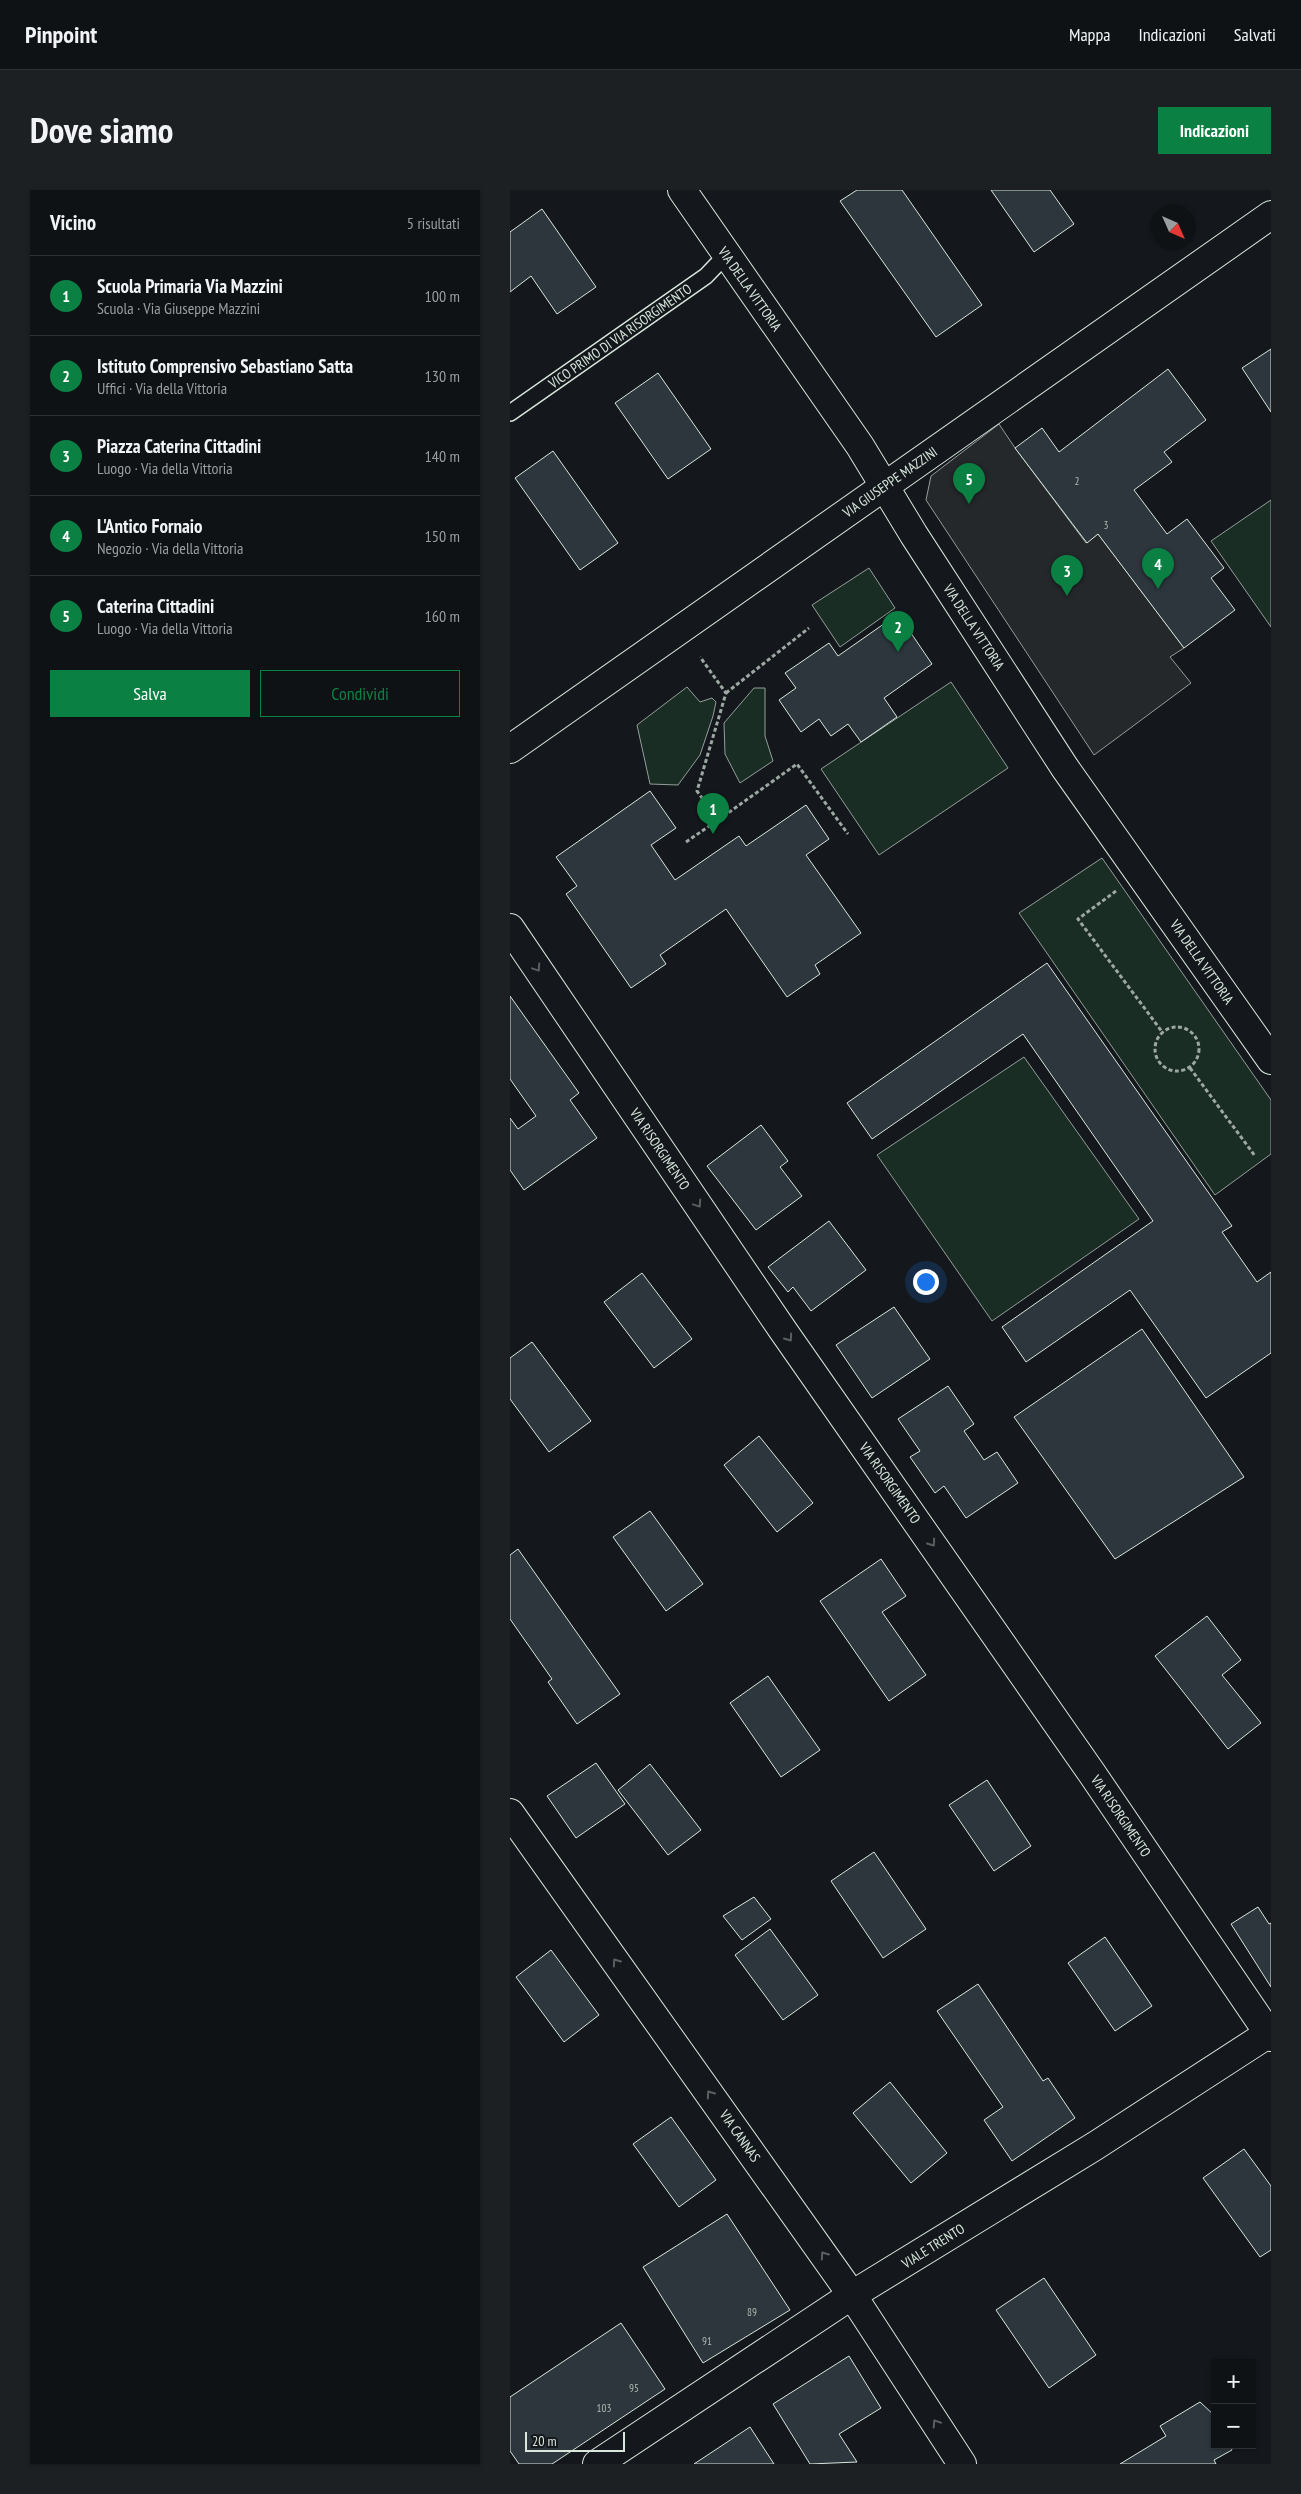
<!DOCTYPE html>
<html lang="it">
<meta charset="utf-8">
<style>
body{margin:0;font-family:"PT Sans Narrow",sans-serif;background:#1d2022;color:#f1f3f6}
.controls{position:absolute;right:15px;bottom:15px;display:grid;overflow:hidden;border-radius:0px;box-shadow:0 1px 4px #0004}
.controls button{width:45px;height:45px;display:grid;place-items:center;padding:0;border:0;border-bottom:1px solid #2f3234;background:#0f1215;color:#f1f3f6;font:25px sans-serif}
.compass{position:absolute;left:641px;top:15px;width:45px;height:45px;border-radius:50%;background:#0f1215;box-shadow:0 1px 4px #0004;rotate:135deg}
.scale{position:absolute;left:15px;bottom:12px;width:100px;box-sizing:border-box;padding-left:5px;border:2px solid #d8e6dc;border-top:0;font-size:14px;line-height:18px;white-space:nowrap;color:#d8e6dc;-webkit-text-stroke:4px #14181c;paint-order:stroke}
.you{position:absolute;left:415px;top:1091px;width:18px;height:18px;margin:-12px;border:4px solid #fff;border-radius:50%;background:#1a73e8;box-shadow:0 0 0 8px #1a73e833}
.badge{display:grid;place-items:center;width:32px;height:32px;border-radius:50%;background:#0b8043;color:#fff;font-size:16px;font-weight:700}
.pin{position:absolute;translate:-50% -41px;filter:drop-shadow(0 1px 2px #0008)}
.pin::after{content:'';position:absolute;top:26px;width:18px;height:15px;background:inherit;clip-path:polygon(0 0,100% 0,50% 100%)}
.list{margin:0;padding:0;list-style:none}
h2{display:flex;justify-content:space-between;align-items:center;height:65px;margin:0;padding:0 20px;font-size:21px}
h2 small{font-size:16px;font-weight:400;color:#9b9ea0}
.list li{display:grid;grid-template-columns:32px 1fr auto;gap:15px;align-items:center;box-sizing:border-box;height:80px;padding:0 20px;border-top:1px solid #2f3234}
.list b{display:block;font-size:19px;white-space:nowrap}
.list p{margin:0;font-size:16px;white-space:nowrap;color:#9b9ea0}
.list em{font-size:16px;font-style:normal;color:#9b9ea0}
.actions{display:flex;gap:10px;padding:15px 20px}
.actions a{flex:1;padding:11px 0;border:1px solid #0b8043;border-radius:0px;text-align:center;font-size:18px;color:#0b8043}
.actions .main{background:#0b8043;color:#fff}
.map{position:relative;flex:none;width:761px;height:2274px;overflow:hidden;border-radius:0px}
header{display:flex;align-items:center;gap:30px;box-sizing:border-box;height:70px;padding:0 25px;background:#0f1215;border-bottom:1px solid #2f3234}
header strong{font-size:24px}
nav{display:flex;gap:28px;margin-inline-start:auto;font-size:18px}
.intro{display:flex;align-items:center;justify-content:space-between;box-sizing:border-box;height:120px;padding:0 30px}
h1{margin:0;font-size:35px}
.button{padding:12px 22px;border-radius:0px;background:#0b8043;color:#fff;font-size:18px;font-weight:700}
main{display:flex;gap:30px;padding:0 30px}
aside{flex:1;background:#0f1215;border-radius:0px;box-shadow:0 1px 4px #0004}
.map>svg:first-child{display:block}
</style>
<header>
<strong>Pinpoint</strong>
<nav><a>Mappa</a><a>Indicazioni</a><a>Salvati</a></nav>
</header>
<div class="intro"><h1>Dove siamo</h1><a class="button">Indicazioni</a></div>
<main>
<aside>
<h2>Vicino<small>5 risultati</small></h2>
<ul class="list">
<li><span class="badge">1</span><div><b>Scuola Primaria Via Mazzini</b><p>Scuola · Via Giuseppe Mazzini</p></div><em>100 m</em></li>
<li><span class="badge">2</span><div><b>Istituto Comprensivo Sebastiano Satta</b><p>Uffici · Via della Vittoria</p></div><em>130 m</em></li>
<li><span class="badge">3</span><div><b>Piazza Caterina Cittadini</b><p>Luogo · Via della Vittoria</p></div><em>140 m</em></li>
<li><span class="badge">4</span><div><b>L'Antico Fornaio</b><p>Negozio · Via della Vittoria</p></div><em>150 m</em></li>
<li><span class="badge">5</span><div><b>Caterina Cittadini</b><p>Luogo · Via della Vittoria</p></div><em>160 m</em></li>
</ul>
<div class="actions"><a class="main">Salva</a><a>Condividi</a></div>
</aside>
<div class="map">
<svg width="761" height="2274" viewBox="0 0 761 2274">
<rect width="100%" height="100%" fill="#14181c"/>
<g fill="#1a2d24" stroke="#939e99">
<path d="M 761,310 L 761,437 L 701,351 Z"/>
<path d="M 359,378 L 385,418 L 330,457 L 302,415 Z"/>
<path d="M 441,492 L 498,578 L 369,665 L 311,579 Z"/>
<path d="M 177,497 L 190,512 L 202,508 L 206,512 L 203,526 L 190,565 L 168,595 L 140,594 L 127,535 Z"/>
<path d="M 244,498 L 255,498 L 255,546 L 263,571 L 230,593 L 215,564 L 214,533 Z"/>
<path d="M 592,668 L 761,910 L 761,964 L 705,1005 L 509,723 Z"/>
<path d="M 514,867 L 629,1029 L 482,1131 L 367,965 Z"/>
</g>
<path fill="#24282b" stroke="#939e99" d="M 489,234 L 505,258 L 576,353 L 588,344 L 674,458 L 660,467 L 681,493 L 584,565 L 416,310 L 421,286 Z"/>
<g fill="#2c363c" stroke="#d8e6dc">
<path d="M 347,0 L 392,0 L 472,115 L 426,147 L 330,11 Z"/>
<path d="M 481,0 L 540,0 L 564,34 L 524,62 Z"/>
<path d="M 32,19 L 86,97 L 47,124 L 21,86 L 0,102 L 0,42 Z"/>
<path d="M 761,159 L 761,222 L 732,178 Z"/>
<path d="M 658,179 L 696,230 L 654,262 L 662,272 L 624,300 L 657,344 L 677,329 L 714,378 L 701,388 L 725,420 L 674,458 L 588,344 L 577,353 L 505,258 L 532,238 L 549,262 Z"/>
<path d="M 148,183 L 201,259 L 158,289 L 105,213 Z"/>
<path d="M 43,261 L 108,353 L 70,380 L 5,288 Z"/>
<path d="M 388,424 L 422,474 L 374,508 L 387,527 L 351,552 L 338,534 L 321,546 L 309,529 L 291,542 L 269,510 L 286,498 L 275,483 L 319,453 L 328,466 Z"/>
<path d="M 140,601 L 166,638 L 141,655 L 165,690 L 229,646 L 236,656 L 296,615 L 319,649 L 296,665 L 351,743 L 305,775 L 310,784 L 277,807 L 216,719 L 150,765 L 156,774 L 121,798 L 56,704 L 67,696 L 46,667 Z"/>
<path d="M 537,773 L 722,1036 L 712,1042 L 747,1092 L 761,1082 L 761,1163 L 696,1208 L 620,1100 L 516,1172 L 492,1137 L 643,1031 L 513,844 L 362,949 L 337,913 Z"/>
<path d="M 0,806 L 69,903 L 60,910 L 87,948 L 14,1000 L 0,980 L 0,928 L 8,939 L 26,926 L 0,889 Z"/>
<path d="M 251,935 L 278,971 L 270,977 L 292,1006 L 246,1040 L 197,976 Z"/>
<path d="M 319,1031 L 356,1080 L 301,1121 L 283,1097 L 278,1102 L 258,1077 Z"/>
<path d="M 132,1083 L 182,1149 L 144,1178 L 94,1112 Z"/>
<path d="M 384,1117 L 420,1169 L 362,1208 L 326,1155 Z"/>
<path d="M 632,1139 L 734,1287 L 605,1369 L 504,1227 Z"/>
<path d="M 22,1152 L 81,1231 L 39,1262 L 0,1209 L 0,1168 Z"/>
<path d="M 438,1196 L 464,1234 L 454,1241 L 474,1270 L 487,1262 L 508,1293 L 456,1328 L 434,1296 L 425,1303 L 400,1267 L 410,1261 L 388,1229 Z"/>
<path d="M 249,1246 L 303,1313 L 267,1342 L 214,1275 Z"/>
<path d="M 140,1321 L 193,1394 L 156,1421 L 103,1347 Z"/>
<path d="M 8,1359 L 110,1504 L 67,1534 L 38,1492 L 42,1489 L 0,1429 L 0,1365 Z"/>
<path d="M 371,1369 L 396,1406 L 372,1422 L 416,1485 L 379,1511 L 310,1411 Z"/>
<path d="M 697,1426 L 731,1470 L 712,1485 L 751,1533 L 718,1559 L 645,1466 Z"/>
<path d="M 258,1486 L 310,1560 L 271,1587 L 220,1513 Z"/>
<path d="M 86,1573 L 115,1614 L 66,1648 L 37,1606 Z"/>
<path d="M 140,1574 L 191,1640 L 158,1665 L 108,1600 Z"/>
<path d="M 477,1590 L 521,1656 L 484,1681 L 439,1615 Z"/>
<path d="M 364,1662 L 416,1739 L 373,1768 L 321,1691 Z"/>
<path d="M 244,1707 L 261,1729 L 232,1750 L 213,1726 Z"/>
<path d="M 748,1717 L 759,1734 L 761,1733 L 761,1797 L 721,1734 Z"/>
<path d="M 260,1739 L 308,1805 L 273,1830 L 225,1765 Z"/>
<path d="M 595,1747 L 642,1816 L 605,1841 L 558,1773 Z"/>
<path d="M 41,1760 L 89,1825 L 54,1852 L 6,1787 Z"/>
<path d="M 468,1794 L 533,1891 L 538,1888 L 565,1928 L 502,1971 L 474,1930 L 493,1917 L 427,1821 Z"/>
<path d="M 380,1892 L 437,1963 L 401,1993 L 343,1923 Z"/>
<path d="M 161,1927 L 206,1990 L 169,2017 L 123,1954 Z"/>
<path d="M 734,1959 L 761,1996 L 761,2060 L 750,2067 L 693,1988 Z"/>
<path d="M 217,2024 L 280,2120 L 193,2173 L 133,2077 Z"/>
<path d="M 534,2088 L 586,2165 L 539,2198 L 486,2120 Z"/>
<path d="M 111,2133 L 155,2199 L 42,2274 L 9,2274 L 0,2261 L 0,2207 Z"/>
<path d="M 339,2166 L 371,2218 L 329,2244 L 347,2272 L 300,2274 L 263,2214 Z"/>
<path d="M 690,2212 L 705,2226 L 705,2255 L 720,2255 L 722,2260 L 704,2270 L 706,2274 L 610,2274 L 656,2246 L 650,2236 Z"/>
<path d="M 240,2237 L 264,2274 L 184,2274 Z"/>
</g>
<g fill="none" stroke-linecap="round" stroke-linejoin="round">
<defs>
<path id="service" d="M 0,223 L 196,86 L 216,65"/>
<g id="minor">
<path d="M 0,738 L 272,1139 L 581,1582 L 761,1847"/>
<path d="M 0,1623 L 342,2105 L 452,2274"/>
</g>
<g id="tertiary">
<path d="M 172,0 L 350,256 L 404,345 L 555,578 L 761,870"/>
<path d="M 0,559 L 761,25"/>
</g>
<path id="secondary" d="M 87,2274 L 342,2105 L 585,1956 L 761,1842"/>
</defs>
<use href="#service" stroke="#d8e6dc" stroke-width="18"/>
<use href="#minor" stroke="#d8e6dc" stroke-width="30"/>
<use href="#tertiary" stroke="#d8e6dc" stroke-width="30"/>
<use href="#secondary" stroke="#d8e6dc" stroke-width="30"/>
<g stroke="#9da8a2" stroke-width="3" stroke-dasharray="4 2.5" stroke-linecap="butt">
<path d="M 216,503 L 299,438"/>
<path d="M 208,630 L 287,574 L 338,644"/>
<path d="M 176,652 L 208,630 L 187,601 L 216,503 L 190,467"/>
<path d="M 606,701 L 568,729 L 653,843"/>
<circle cx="667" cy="859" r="22"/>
<path d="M 680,878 L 745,966"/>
</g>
<use href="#service" stroke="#14181c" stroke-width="15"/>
<use href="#minor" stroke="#14181c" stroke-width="28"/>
<use href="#tertiary" stroke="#14181c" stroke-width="28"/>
<use href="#secondary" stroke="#14181c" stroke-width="28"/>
</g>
<defs><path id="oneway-chevron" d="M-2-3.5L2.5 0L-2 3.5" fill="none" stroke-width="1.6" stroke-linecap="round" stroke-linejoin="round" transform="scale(1.25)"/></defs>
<g stroke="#59605f">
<use href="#oneway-chevron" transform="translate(27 778) rotate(56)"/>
<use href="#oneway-chevron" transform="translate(188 1014) rotate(56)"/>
<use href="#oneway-chevron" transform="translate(279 1148) rotate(55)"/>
<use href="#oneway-chevron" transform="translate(422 1353) rotate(55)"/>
<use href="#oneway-chevron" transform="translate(106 1772) rotate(-125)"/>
<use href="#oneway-chevron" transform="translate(200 1904) rotate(-125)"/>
<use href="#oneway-chevron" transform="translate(314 2065) rotate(-125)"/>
<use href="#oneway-chevron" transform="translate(426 2233) rotate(-123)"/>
</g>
<g text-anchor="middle" stroke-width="4" stroke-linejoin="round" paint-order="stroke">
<g font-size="11" fill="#adbab4">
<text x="567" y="295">2</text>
<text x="596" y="339">3</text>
<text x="242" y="2126">89</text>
<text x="197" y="2155">91</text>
<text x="124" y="2202">95</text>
<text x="94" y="2222">103</text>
</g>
<g font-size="14" fill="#d8e6dc" stroke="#14181c">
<text transform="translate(240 99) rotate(55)" y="5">VIA DELLA VITTORIA</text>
<text transform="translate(110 146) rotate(-35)" y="5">VICO PRIMO DI VIA RISORGIMENTO</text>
<text transform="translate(380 292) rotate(-35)" y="5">VIA GIUSEPPE MAZZINI</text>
<text transform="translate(464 437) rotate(57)" y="5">VIA DELLA VITTORIA</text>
<text transform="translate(692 772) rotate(55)" y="5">VIA DELLA VITTORIA</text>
<text transform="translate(150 959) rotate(56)" y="5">VIA RISORGIMENTO</text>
<text transform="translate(380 1293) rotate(55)" y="5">VIA RISORGIMENTO</text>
<text transform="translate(611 1626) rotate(56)" y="5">VIA RISORGIMENTO</text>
<text transform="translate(230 1946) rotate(55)" y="5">VIA CANNAS</text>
<text transform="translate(423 2056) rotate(-32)" y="5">VIALE TRENTO</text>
</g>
</g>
</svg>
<div class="controls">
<button>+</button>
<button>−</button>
</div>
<svg class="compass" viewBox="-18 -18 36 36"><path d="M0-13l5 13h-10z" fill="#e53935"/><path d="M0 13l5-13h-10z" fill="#9b9ea0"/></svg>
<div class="scale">20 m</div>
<div class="you"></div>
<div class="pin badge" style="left:203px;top:644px">1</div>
<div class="pin badge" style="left:388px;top:462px">2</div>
<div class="pin badge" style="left:557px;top:406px">3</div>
<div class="pin badge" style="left:648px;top:399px">4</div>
<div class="pin badge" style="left:459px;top:314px">5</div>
</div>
</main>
